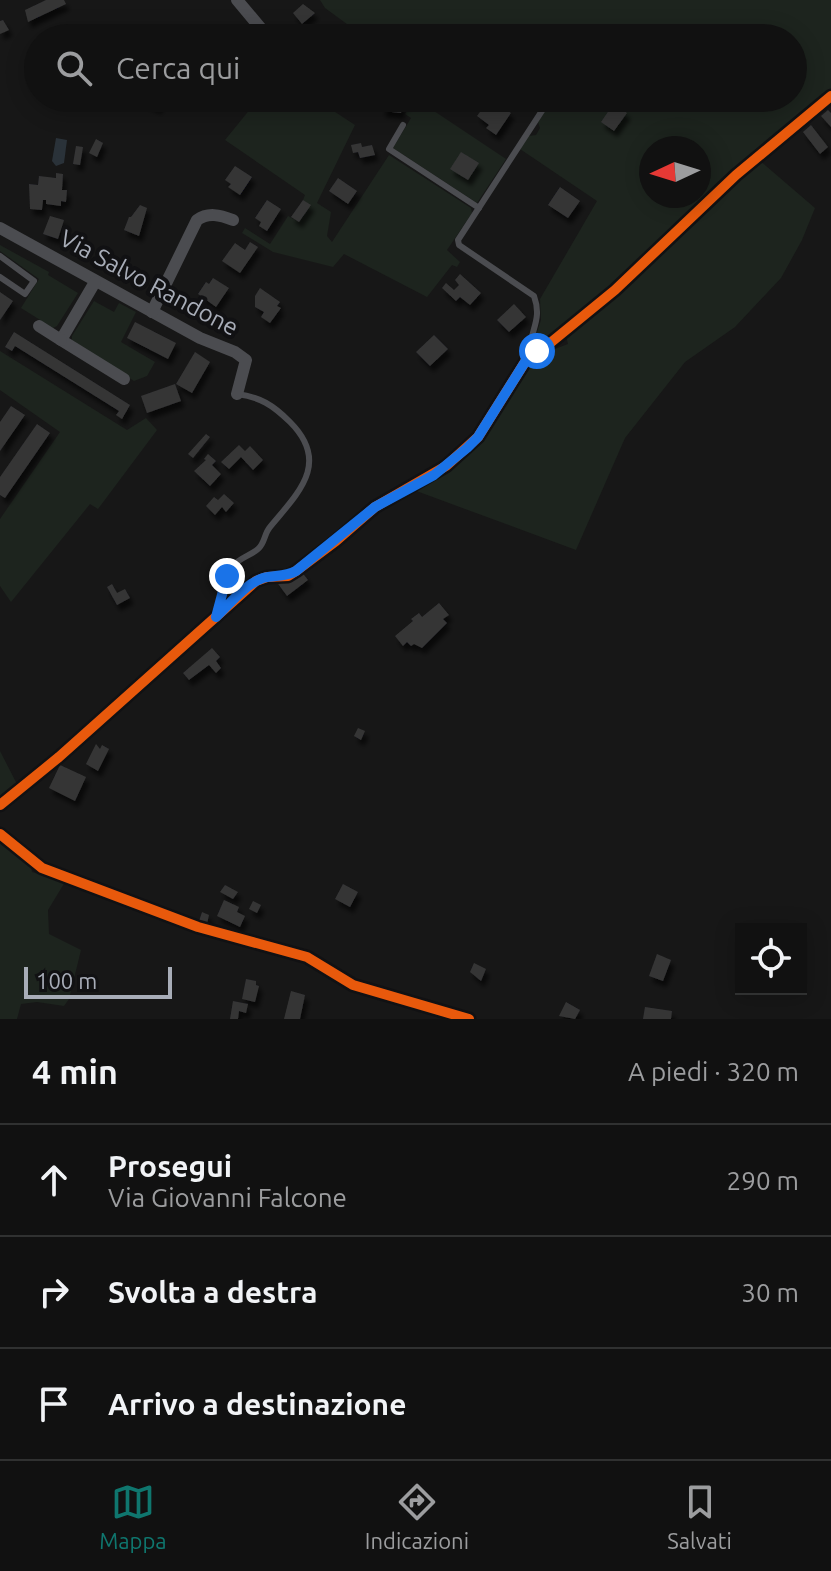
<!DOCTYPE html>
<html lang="it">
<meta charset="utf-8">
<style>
body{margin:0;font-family:Ubuntu,sans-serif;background:#1e1f1f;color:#f1f3f6}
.controls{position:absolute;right:24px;bottom:24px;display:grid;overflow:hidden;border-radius:0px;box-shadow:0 4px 20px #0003}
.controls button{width:72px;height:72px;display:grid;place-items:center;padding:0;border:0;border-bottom:2px solid #303131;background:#111;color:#f1f3f6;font:40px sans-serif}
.compass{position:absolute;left:639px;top:136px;width:72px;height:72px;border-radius:50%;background:#111;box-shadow:0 4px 20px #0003;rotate:266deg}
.scale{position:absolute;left:24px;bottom:20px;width:148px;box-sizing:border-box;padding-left:8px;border:4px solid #a8adb8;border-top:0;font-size:22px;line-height:28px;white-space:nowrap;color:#a8adb8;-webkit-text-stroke:6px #111113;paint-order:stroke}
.stop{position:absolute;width:24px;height:24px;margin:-18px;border:6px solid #1a73e8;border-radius:50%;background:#fff}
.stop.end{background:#1a73e8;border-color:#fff;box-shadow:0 2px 8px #0008}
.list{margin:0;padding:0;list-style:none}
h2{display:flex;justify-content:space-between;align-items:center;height:104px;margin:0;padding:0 32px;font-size:34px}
h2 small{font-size:26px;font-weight:400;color:#9c9d9f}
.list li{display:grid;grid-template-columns:52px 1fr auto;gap:24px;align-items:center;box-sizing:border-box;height:112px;padding:0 32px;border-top:2px solid #303131}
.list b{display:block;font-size:30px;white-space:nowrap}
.list p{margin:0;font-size:26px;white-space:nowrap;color:#9c9d9f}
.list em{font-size:26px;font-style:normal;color:#9c9d9f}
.icon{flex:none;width:44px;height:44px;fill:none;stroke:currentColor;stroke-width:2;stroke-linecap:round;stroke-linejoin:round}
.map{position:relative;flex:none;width:831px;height:1019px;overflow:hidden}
.search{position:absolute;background:#111;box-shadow:0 4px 20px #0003;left:24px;right:24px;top:24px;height:88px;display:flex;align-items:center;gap:20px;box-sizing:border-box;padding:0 28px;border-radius:44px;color:#9c9d9f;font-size:30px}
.sheet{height:440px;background:#111}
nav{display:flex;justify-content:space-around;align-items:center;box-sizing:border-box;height:112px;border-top:2px solid #303131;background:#111;font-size:22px;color:#9c9d9f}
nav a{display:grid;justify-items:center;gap:4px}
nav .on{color:#0f766e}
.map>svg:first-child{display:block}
</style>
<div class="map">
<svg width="831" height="1019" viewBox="0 0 831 1019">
<defs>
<filter id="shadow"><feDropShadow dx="3.5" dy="6" stdDeviation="2" flood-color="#0009"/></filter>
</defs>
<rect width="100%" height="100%" fill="#171717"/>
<g fill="#1d241e" fill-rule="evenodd">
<path d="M 320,0 L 831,0 L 831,92 L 796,116 L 610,288 L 557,332 L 536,346 L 534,341 L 541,320 L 540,299 L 597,201 L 520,149 L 529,136 L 536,135 L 540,128 L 538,122 L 553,98 L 793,98 L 793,38 L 366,38 L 325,8 ZM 651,148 L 699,148 L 699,196 L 651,196 Z"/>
<path d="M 259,98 L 314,98 L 355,125 L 317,203 L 331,212 L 327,236 L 332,242 L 389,155 L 471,208 L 472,213 L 447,250 L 460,262 L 457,267 L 452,265 L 427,297 L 344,254 L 333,267 L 273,252 L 242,233 L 245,228 L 270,244 L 288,216 L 299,222 L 310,205 L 303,200 L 305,195 L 225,140 Z"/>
<path d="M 415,98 L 425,98 L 422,103 L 506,159 L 477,203 L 393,148 L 411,118 L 405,114 Z"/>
<path d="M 758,159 L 815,208 L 802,240 L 781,278 L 735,327 L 685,362 L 625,438 L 576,550 L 411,489 L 453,465 L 530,362 L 539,355 L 568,344 L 566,335 Z"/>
<path d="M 0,245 L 49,272 L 48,275 L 78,293 L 57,326 L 53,328 L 21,308 L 39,279 L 0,251 Z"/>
<path d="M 94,301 L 114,312 L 119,303 L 136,312 L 121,342 L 155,362 L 147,376 L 134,381 L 72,340 L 72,336 Z"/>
<path d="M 0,351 L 127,430 L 146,418 L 157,430 L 98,509 L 90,504 L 11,602 L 0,586 L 0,519 L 60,432 L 0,390 Z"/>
<path d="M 0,751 L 18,786 L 0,800 Z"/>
<path d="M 0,842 L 31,866 L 32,872 L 65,882 L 48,910 L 49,934 L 81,950 L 69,999 L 64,1006 L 37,1002 L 21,1004 L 17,1019 L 0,1019 Z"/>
</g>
<path fill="#2a3239" d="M 56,138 L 67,140 L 64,163 L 56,166 L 52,161 Z"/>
<g fill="#353536" filter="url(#shadow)">
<path d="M 46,0 L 64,0 L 66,4 L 28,22 L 25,10 Z"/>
<path d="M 303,4 L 315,13 L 302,24 L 293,13 Z"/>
<path d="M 3,20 L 9,30 L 0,34 L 0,21 Z"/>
<path d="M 143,98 L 159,98 L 162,99 L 158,108 L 141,101 Z"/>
<path d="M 383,98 L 408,98 L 407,104 L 402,104 L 401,113 L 382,111 Z"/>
<path d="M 490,98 L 511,113 L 496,135 L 486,128 L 489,125 L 477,116 Z"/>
<path d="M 614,103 L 627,113 L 614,131 L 601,122 Z"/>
<path d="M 828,110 L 831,113 L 831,127 L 821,116 Z"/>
<path d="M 811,125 L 828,147 L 820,154 L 803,132 Z"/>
<path d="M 96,139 L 103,143 L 97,157 L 89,153 Z"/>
<path d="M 361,143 L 362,147 L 372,145 L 375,155 L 360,158 L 358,152 L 353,153 L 351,145 Z"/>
<path d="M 76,146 L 83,147 L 80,165 L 73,164 Z"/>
<path d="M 461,152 L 479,163 L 468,180 L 450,169 Z"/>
<path d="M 235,166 L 252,177 L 240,195 L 228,187 L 231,184 L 225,180 Z"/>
<path d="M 56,173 L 63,174 L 62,190 L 67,190 L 66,202 L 61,201 L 61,206 L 46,204 L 46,200 L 43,200 L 42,210 L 30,209 L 29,184 L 38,185 L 39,176 L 56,178 Z"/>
<path d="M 338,178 L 357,191 L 348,204 L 329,191 Z"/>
<path d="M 560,187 L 580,201 L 568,218 L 548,205 Z"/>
<path d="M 267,200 L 281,209 L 267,231 L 259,226 L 261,222 L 255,218 Z"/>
<path d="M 303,200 L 311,205 L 299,222 L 291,217 Z"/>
<path d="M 140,205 L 147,208 L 139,236 L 124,230 L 129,217 L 131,217 Z"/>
<path d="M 50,216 L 64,220 L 58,239 L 43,234 Z"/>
<path d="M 250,242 L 258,247 L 240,273 L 222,261 L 235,243 L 245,250 Z"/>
<path d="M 460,274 L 481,293 L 470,305 L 460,297 L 456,301 L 442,288 L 446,283 L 454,290 L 459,285 L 455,280 Z"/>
<path d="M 213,278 L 229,288 L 216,307 L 198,294 L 206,282 L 209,284 Z"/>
<path d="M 260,288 L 280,302 L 277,306 L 281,308 L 270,323 L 261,317 L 264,312 L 255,307 L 255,296 Z"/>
<path d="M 0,292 L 13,301 L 0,320 Z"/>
<path d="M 514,304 L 526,317 L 509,332 L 497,320 Z"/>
<path d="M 135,322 L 176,343 L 168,359 L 127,338 Z"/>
<path d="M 14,332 L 130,405 L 122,419 L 116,415 L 119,411 L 15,346 L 12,351 L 5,347 Z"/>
<path d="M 434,335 L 448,349 L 430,366 L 416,352 Z"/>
<path d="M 195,352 L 210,362 L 192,393 L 176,384 Z"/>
<path d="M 175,384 L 181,401 L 147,413 L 141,396 Z"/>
<path d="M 11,406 L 25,415 L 0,451 L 0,422 Z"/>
<path d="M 37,424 L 50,433 L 5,498 L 0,495 L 0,477 Z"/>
<path d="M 206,434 L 210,437 L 193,458 L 188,454 Z"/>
<path d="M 239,445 L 245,451 L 250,446 L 263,460 L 253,470 L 241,457 L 229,469 L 221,462 Z"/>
<path d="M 208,454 L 216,461 L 212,465 L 221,474 L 210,486 L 194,471 L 206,460 L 204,459 Z"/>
<path d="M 224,494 L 234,503 L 226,512 L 222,507 L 215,515 L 206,506 L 214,497 L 218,500 Z"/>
<path d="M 301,571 L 308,580 L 287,596 L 276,581 L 290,579 L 292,581 Z"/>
<path d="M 112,584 L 117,593 L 125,589 L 130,598 L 117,605 L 107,587 Z"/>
<path d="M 439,603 L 449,615 L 443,619 L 447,623 L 422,648 L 414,644 L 411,646 L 407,642 L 403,646 L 395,636 L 413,621 L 411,619 L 419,613 L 422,617 Z"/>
<path d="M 212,648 L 220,657 L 216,661 L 221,668 L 216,673 L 209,665 L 189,680 L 183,673 Z"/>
<path d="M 358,728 L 365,731 L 361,740 L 354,736 Z"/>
<path d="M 96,744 L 100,749 L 102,745 L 109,749 L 98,771 L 86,764 Z"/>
<path d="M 60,765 L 86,777 L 75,801 L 49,788 Z"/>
<path d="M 343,884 L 358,892 L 350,907 L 335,899 Z"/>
<path d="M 225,885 L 238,892 L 233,899 L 220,892 Z"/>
<path d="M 224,900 L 239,907 L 237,912 L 245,916 L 240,927 L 217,916 Z"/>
<path d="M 253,901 L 261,905 L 257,913 L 249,909 Z"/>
<path d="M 202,912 L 209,915 L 207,924 L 199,921 Z"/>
<path d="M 657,954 L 671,960 L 663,981 L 649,976 Z"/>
<path d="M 474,963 L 486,969 L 481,981 L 470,972 Z"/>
<path d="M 246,979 L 256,981 L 256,985 L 259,986 L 255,1002 L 242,999 Z"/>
<path d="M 291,991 L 305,995 L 300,1019 L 284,1019 Z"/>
<path d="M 233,1001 L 248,1004 L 246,1013 L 239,1011 L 238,1019 L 230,1019 Z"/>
<path d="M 566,1002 L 580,1010 L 575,1019 L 559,1016 Z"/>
<path d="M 645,1007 L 672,1011 L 671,1019 L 643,1019 Z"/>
</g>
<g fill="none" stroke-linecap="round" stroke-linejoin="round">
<g stroke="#4b4c50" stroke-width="6">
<path d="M 403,125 L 389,149 L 479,208"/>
<path d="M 0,256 L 34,281 L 25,294 L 0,277"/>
<path d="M 530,354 C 529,330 543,321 534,296 L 459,245 L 458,240 L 549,100"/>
<path d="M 217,613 C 220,599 223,578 233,566 C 239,558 250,556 258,549 C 265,543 264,534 270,527 C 298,493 331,463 290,422 C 273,405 260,397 237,394"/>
</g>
<g stroke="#4b4c50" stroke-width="12">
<path d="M 237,0 L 269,38"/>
<path d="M 0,228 L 200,338 L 235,352 L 246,360 L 237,394"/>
<path d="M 95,282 L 61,340 L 124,379"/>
<path d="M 152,312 L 197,220 C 208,212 220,215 233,220"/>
<path d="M 39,326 L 61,340"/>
<path d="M 0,805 L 59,757 L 256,581 L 267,577 L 288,576 L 296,571 L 336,541 L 375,507 L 446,466 L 478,437 L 530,354 L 549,344 L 615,290 L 736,175 L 831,96"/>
<path d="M 0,834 L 42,868 L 198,927 L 307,957 L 353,985 L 469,1019"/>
</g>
<defs>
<g id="cycleway">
<path d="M 0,805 L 59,757 L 256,581 L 267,577 L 288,576 L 296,571 L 336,541 L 375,507 L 446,466 L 478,437 L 530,354 L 549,344 L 615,290 L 736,175 L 831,96"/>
<path d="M 0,834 L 42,868 L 198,927 L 307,957 L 353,985 L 469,1019"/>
</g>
</defs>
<use href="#cycleway" stroke="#111113" stroke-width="15"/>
<use href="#cycleway" stroke="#e8590c" stroke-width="10"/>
</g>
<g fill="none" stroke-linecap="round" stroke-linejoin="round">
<path stroke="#1a73e8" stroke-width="10" d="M 227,576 L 216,617 C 230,604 245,584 263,578 C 274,575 285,577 296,571 L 375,507 L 434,475 L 467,448 L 478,437 L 530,354 L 537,351"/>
</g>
<g text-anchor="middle" stroke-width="8" stroke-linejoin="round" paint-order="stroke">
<g font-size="24" fill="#a8adb8" stroke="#111113">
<text transform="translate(149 283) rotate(28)" y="8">Via Salvo Randone</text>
</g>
</g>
</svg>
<div class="controls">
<button><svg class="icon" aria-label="locate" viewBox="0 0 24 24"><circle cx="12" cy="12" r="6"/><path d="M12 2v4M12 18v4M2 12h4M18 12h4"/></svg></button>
</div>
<svg class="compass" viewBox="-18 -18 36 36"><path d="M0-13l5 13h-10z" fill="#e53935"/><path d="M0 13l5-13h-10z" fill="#9c9d9f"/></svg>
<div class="scale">100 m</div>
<div class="stop" style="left:537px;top:351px"></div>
<div class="stop end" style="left:227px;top:576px"></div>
<div class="search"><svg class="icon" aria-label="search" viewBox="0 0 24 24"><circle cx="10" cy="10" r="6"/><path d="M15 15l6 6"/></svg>Cerca qui</div>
</div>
<section class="sheet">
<h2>4 min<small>A piedi · 320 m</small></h2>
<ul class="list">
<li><svg class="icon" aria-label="ahead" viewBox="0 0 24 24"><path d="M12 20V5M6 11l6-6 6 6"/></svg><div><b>Prosegui</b><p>Via Giovanni Falcone</p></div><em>290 m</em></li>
<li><svg class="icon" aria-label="right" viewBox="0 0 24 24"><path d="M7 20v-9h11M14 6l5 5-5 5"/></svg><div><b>Svolta a destra</b></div><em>30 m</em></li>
<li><svg class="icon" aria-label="arrive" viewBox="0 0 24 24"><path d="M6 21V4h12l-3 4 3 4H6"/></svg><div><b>Arrivo a destinazione</b></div></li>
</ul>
</section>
<nav>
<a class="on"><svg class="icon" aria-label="map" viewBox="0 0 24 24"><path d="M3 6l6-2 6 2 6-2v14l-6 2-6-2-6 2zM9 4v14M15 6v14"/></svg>Mappa</a>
<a><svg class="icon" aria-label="directions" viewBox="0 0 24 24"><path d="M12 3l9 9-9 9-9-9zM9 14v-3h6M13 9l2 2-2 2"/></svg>Indicazioni</a>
<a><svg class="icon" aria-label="saved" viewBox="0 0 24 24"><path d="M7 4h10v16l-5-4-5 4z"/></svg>Salvati</a>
</nav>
